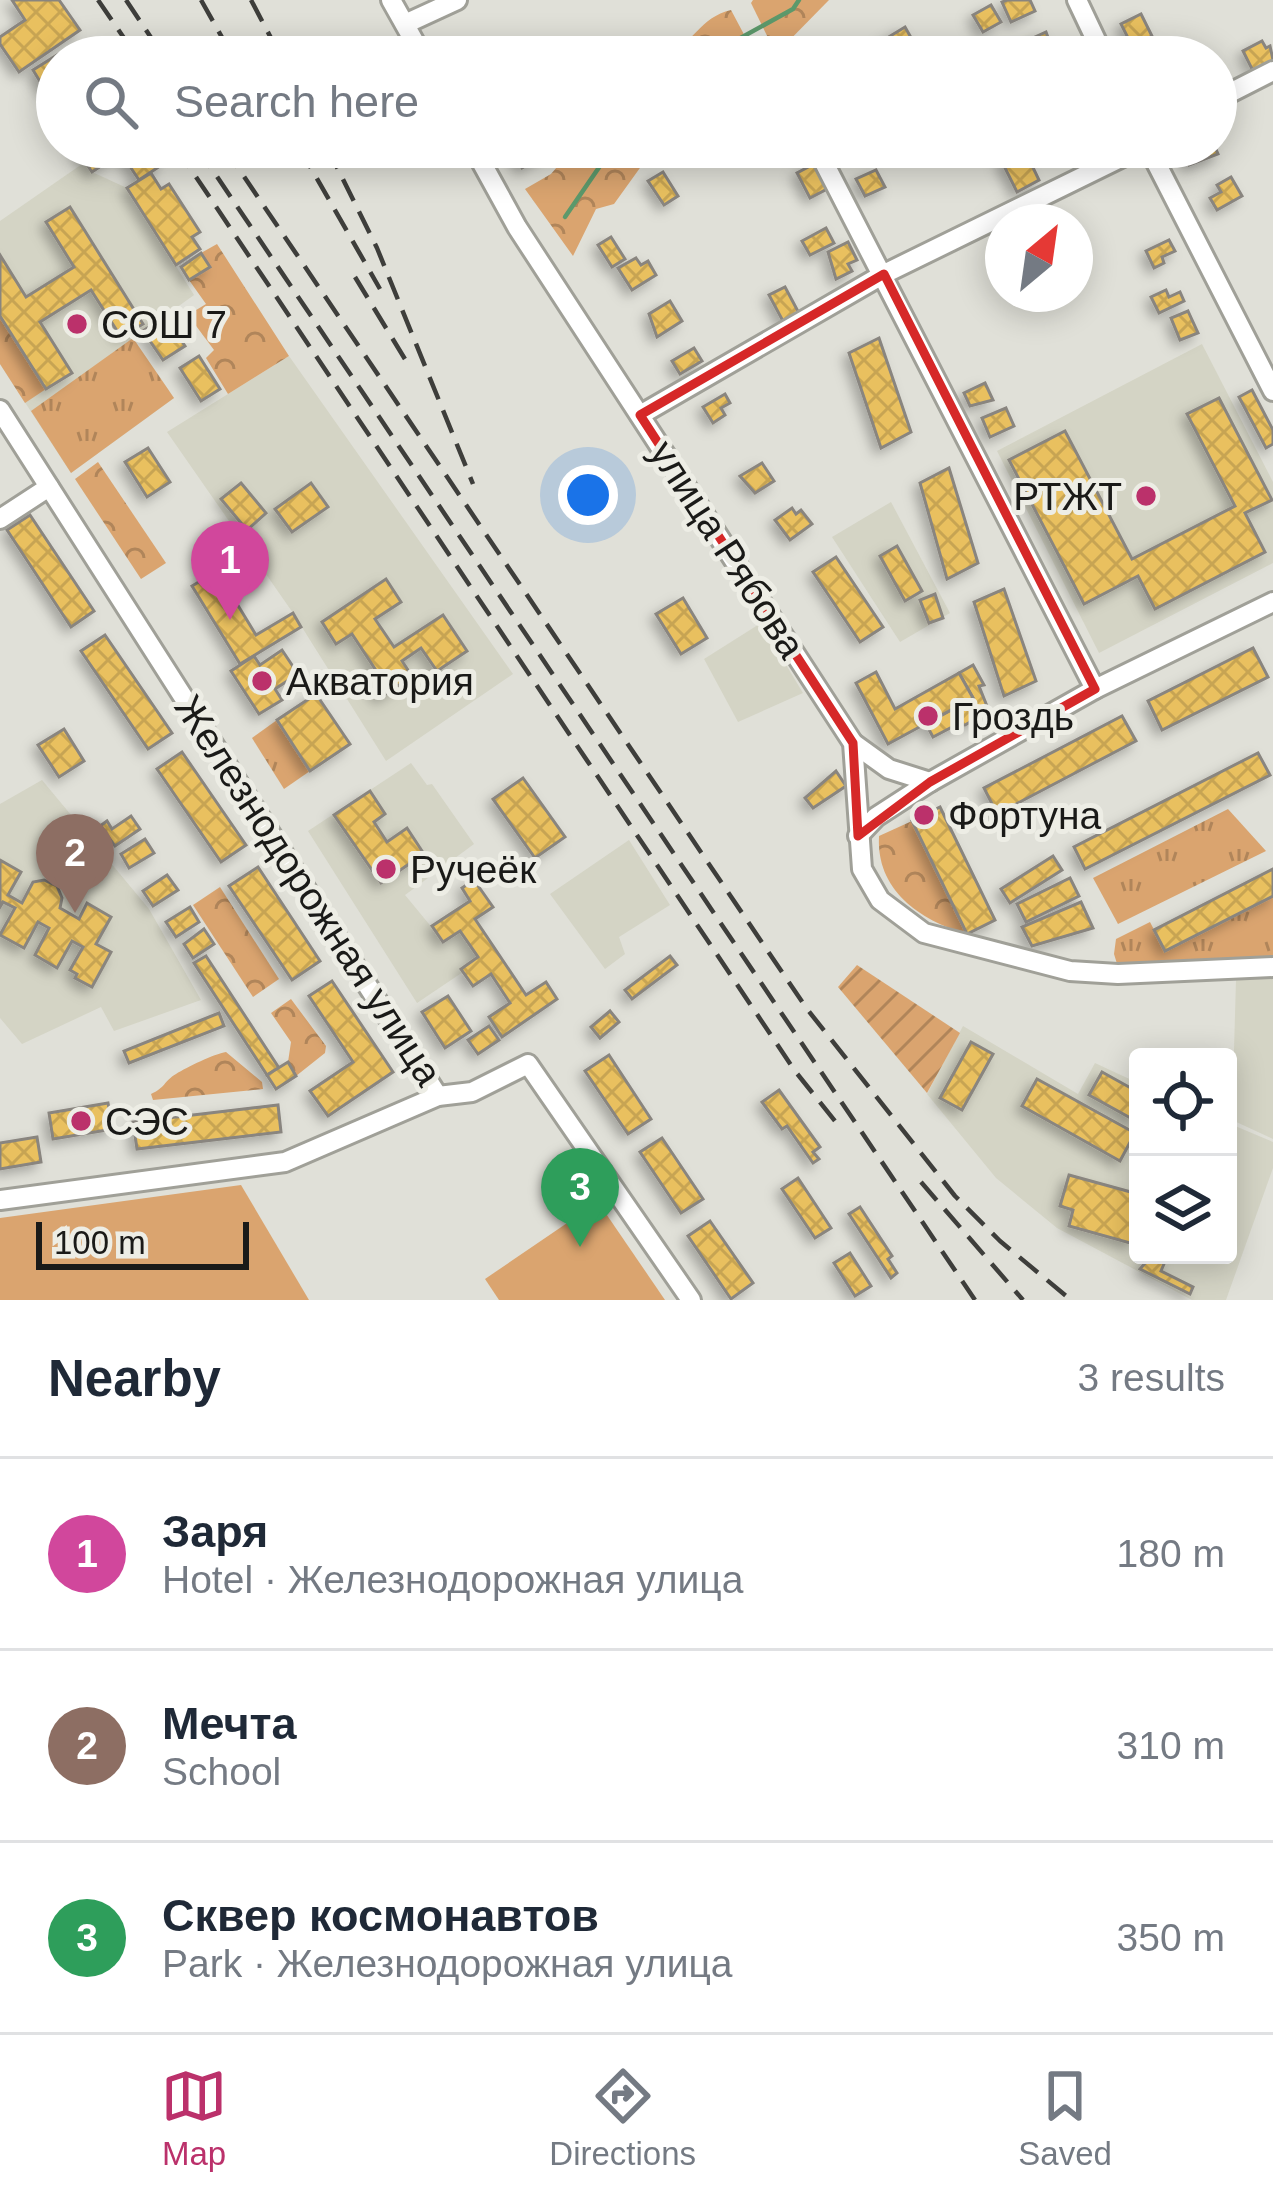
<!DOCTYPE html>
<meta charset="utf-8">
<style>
body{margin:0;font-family:Arial,sans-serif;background:#f6f6f7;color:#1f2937}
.controls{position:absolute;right:36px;bottom:36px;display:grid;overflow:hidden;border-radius:12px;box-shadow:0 6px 30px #0003}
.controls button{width:108px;height:108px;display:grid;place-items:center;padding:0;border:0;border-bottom:3px solid #e0e1e3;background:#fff;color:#1f2937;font:60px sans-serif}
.compass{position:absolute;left:985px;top:204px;width:108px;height:108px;border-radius:50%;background:#fff;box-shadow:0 6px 30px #0003;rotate:29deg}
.scale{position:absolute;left:36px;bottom:30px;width:213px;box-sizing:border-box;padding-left:12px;border:6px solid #1a1a18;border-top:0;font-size:33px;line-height:42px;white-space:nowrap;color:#1a1a18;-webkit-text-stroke:9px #edede5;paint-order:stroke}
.you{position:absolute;left:588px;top:495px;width:42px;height:42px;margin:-30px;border:9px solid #fff;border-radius:50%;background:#1a73e8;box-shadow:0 0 0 18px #1a73e833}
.badge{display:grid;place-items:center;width:78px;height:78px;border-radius:50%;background:#bb316b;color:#fff;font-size:39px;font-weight:700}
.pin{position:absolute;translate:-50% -99px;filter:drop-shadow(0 3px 6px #0008)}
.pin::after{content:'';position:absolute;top:63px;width:42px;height:36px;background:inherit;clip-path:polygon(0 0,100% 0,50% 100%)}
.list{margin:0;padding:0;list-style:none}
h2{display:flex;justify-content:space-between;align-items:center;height:156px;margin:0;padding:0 48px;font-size:51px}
h2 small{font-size:39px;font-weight:400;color:#747a83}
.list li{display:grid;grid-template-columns:78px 1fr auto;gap:36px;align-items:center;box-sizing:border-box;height:192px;padding:0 48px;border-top:3px solid #e0e1e3}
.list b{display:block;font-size:45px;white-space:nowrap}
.list p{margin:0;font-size:39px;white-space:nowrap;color:#747a83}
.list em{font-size:39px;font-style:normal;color:#747a83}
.icon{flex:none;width:66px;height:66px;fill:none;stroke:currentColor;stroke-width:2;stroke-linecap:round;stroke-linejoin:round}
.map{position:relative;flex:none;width:1273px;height:1300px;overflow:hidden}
.search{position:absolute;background:#fff;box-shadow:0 6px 30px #0003;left:36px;right:36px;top:36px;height:132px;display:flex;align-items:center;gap:30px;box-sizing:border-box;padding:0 42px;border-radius:66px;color:#747a83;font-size:45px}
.sheet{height:732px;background:#fff}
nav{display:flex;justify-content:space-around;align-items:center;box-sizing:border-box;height:168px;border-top:3px solid #e0e1e3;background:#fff;font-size:33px;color:#747a83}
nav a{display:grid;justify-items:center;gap:6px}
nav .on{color:#bb316b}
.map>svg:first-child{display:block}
</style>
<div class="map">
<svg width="1273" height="1300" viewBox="0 0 1273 1300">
<defs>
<pattern id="grass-tufts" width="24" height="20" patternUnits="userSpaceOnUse" patternTransform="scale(3)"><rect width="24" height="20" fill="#daa46f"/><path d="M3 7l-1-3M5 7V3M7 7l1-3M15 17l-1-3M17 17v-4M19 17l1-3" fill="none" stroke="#b0855a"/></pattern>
<pattern id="forest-crowns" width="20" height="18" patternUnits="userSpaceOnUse" patternTransform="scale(3)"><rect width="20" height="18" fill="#daa46f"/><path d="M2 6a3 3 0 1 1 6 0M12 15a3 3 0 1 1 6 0" fill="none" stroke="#b0855a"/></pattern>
<pattern id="garden-furrows" width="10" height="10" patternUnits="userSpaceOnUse" patternTransform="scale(3)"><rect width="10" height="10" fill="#daa46f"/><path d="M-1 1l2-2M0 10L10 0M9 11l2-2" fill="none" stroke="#b0855a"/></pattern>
<pattern id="building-cross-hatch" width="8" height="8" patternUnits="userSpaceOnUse" patternTransform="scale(3)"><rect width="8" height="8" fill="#e9c05f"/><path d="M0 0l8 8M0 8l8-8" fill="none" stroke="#c7a452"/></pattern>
<filter id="shadow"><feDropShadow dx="-5.5" dy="5.5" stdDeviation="6" flood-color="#0004"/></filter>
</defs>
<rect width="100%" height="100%" fill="#e0e0d8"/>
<g fill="#d4d4c5">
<path d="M 85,162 L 92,172 L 127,188 L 194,295 L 133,339 L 174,398 L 71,473 L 0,364 L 0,221 Z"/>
<path d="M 1202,344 L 1273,482 L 1273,563 L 1099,653 L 997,451 Z"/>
<path d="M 289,356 L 513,674 L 386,761 L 293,613 L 167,432 Z"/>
<path d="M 891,502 L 950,613 L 900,642 L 832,537 Z"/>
<path d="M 761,623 L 803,693 L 738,722 L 704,659 Z"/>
<path d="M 411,763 L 427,785 L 432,784 L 474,844 L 405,895 L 443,941 L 460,931 L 478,957 L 461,968 L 463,972 L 417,1003 L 308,831 Z"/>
<path d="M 42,780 L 149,909 L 201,1000 L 114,1031 L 101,1007 L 22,1044 L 0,1018 L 0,804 Z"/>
<path d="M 629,840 L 670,905 L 619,937 L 625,954 L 605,969 L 550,894 Z"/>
<path d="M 1273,977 L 1273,1139 L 1232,1120 L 1236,979 Z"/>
<path d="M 963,1026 L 1078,1094 L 1095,1063 L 1138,1083 L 1138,1255 L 1228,1255 L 1228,1123 L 1273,1142 L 1273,1168 L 1226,1300 L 1192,1300 L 1057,1228 L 996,1178 L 927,1094 Z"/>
</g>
<g fill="url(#grass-tufts)">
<path d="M 133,338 L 174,398 L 71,473 L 31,411 Z"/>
<path d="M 277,720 L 310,771 L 284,789 L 252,738 Z"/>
<path d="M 1228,809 L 1266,851 L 1118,924 L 1093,878 Z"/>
<path d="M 1273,896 L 1273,958 L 1118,967 L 1114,954 L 1116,939 L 1150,922 L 1165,951 Z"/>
</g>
<g fill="url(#forest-crowns)">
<path d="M 753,0 L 829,0 L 776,54 L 751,3 Z"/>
<path d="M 731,10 L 756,57 L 665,57 C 692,45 700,17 731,10 Z"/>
<path d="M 574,147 L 655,147 L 614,204 L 596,209 L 573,256 L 525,189 L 551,174 Z"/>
<path d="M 217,244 L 289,356 L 228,394 L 206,358 L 214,350 L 188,315 L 206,304 L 189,280 L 209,268 L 201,253 Z"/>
<path d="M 0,316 L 46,389 L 25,403 L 0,364 Z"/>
<path d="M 98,462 L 166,563 L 141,579 L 75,479 Z"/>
<path d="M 912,821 L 967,934 C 919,920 876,890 879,836 Z"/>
<path d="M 220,887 L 279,979 L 253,997 L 193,905 Z"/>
<path d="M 291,999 L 326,1046 L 325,1053 L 296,1076 L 288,1062 L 291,1042 L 271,1013 Z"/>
<path d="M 226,1052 L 262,1082 L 263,1089 L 153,1100 L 151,1094 C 165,1088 164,1081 176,1074 C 187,1067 214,1054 226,1052 Z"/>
</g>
<g fill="#daa46f">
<path d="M 241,1185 L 309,1300 L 0,1300 L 0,1218 Z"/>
<path d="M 598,1202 L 665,1300 L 499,1300 L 485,1279 Z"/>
</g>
<path fill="url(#garden-furrows)" d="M 857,965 L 960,1033 L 927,1093 L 838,987 Z"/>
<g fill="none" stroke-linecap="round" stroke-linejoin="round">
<g stroke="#5c996b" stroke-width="4.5">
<path d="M 706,57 L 793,9 L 799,0"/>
<path d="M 565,217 L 613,147"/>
</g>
</g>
<g fill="url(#building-cross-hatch)" stroke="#89857f" stroke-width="3" filter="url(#shadow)">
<path d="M 12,0 L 59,0 L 80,30 L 19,72 L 0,44 L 0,37 L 25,20 Z"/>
<path d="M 1007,0 L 1030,0 L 1035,11 L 1011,22 L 1002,2 Z"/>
<path d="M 991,5 L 1001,22 L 983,32 L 973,15 Z"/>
<path d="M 1141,14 L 1152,36 L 1132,46 L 1121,24 Z"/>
<path d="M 905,27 L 918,50 L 906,57 L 891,57 L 882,41 Z"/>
<path d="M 1046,32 L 1053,51 L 1030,57 L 1024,42 Z"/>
<path d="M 1262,41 L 1266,48 L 1270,46 L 1273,60 L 1253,71 L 1243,51 Z"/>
<path d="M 57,55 L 57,87 L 47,93 L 33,70 Z"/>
<path d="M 75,147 L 152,147 L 163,164 L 139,180 L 121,153 L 92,172 Z"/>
<path d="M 517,147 L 541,147 L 545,155 L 522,168 L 512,150 Z"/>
<path d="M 1196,147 L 1215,147 L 1218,154 L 1189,165 L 1184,152 Z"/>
<path d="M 1013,154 L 1017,162 L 1028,157 L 1039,180 L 1017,192 L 1001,160 Z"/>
<path d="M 814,164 L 827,189 L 810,198 L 797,173 Z"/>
<path d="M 876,170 L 885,187 L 865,196 L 856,179 Z"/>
<path d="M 663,172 L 678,196 L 664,205 L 648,181 Z"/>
<path d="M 151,173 L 161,189 L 169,184 L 200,232 L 192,237 L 200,249 L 176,265 L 127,188 Z"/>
<path d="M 1231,177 L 1242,196 L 1217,210 L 1210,198 L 1221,192 L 1217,185 Z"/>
<path d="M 70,207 L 143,324 L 121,337 L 91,290 L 40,322 L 72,373 L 46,389 L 0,316 L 0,255 L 26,297 L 74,267 L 46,222 Z"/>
<path d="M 826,228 L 834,243 L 810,255 L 802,241 Z"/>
<path d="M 611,237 L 625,259 L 612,267 L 598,245 Z"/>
<path d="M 1169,240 L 1175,251 L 1162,257 L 1164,263 L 1154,268 L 1146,251 Z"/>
<path d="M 848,242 L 857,260 L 848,264 L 852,271 L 836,279 L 828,252 Z"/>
<path d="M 201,253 L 210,267 L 189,280 L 181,267 Z"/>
<path d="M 636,258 L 641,265 L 648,261 L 656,275 L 632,290 L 618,268 Z"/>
<path d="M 785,287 L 800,315 L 784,323 L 769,295 Z"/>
<path d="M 1166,290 L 1169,297 L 1180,292 L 1184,301 L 1159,313 L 1151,297 Z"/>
<path d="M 670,301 L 682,321 L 657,337 L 649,314 Z"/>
<path d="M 1188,311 L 1198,333 L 1180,340 L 1171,318 Z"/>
<path d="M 165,316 L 185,346 L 163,360 L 143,331 Z"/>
<path d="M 879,338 L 911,432 L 881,448 L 849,353 Z"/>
<path d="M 694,348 L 702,361 L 680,374 L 672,361 Z"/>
<path d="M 199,356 L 220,389 L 201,401 L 180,368 Z"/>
<path d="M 985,383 L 993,400 L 970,406 L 964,393 Z"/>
<path d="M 1252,390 L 1273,430 L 1273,444 L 1266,448 L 1239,397 Z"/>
<path d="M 725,394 L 730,403 L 721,408 L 725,415 L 713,423 L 703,407 Z"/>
<path d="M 1219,398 L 1272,500 L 1245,513 L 1265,552 L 1155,609 L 1138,576 L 1084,604 L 1009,460 L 1065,431 L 1132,559 L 1235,506 L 1187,414 Z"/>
<path d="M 1006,408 L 1014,426 L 990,437 L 982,418 Z"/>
<path d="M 148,448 L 170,482 L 147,497 L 125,462 Z"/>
<path d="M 762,463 L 774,481 L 755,493 L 740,476 Z"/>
<path d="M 949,468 L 978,563 L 947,579 L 920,483 Z"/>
<path d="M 241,483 L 266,513 L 247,530 L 221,499 Z"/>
<path d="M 311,483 L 328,507 L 292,532 L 275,509 Z"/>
<path d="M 792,508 L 796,514 L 801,510 L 812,524 L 790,540 L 775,520 Z"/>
<path d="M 30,515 L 94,611 L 71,627 L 7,530 Z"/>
<path d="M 897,546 L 922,591 L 905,601 L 880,556 Z"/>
<path d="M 836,557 L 883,627 L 860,642 L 813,572 Z"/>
<path d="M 217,571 L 256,635 L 293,613 L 301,627 L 240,664 L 192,586 Z"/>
<path d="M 386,579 L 401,602 L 375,619 L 394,647 L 443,615 L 467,651 L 437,671 L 421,648 L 402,661 L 412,676 L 380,698 L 370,682 L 379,675 L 352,634 L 336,644 L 322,622 Z"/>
<path d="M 1004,589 L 1036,681 L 1004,696 L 974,602 Z"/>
<path d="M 935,594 L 943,618 L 929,623 L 920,600 Z"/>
<path d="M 683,598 L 707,638 L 681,654 L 656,614 Z"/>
<path d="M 105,635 L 172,733 L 148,749 L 81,651 Z"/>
<path d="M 1253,648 L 1268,677 L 1162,730 L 1148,701 Z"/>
<path d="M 282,650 L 298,674 L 275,689 L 282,700 L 259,714 L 231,671 L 254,656 L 260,665 Z"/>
<path d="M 973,665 L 984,685 L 979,686 L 989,711 L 965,725 L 956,725 L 933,737 L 926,724 L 973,698 L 959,673 Z"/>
<path d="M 876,672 L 895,709 L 959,673 L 973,698 L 888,744 L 856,683 Z"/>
<path d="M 316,694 L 350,744 L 310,771 L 277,720 Z"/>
<path d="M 1122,716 L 1136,741 L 997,814 L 984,788 Z"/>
<path d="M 64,729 L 84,761 L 59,777 L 38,745 Z"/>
<path d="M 182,752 L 246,845 L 221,862 L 157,769 Z"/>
<path d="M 1258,753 L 1270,775 L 1085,869 L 1074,847 Z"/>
<path d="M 836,771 L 846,786 L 813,808 L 805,798 Z"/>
<path d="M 523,778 L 565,837 L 535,858 L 493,799 Z"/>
<path d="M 370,791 L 385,814 L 374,822 L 387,842 L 407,828 L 424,854 L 381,883 L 334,815 Z"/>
<path d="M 940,807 L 995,920 L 967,934 L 912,821 Z"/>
<path d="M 131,816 L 140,829 L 115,846 L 100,826 L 107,821 L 112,829 Z"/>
<path d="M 145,839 L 154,853 L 129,868 L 121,854 Z"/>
<path d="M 1053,856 L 1062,870 L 1010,903 L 1001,889 Z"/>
<path d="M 0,860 L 21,872 L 8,895 L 22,903 L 33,882 L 44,880 L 57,886 L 62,898 L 60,908 L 79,919 L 87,903 L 111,917 L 96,944 L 111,952 L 92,987 L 75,978 L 77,974 L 70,970 L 83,947 L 72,941 L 57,968 L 35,955 L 49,928 L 38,922 L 24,948 L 0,935 L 15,908 L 3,902 L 0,907 Z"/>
<path d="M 258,867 L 320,961 L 292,980 L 229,886 Z"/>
<path d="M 1273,869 L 1273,896 L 1165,951 L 1154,930 Z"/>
<path d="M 167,875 L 178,890 L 153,906 L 143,891 Z"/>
<path d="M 1070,878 L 1079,896 L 1026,922 L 1017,904 Z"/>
<path d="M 474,880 L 493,907 L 475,919 L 526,995 L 546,982 L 557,999 L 502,1037 L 489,1017 L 510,1003 L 491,974 L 473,986 L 461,969 L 478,957 L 460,931 L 443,942 L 432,926 L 470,901 L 462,888 Z"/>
<path d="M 1081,902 L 1093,928 L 1032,946 L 1022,927 Z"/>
<path d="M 190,907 L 199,922 L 176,937 L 166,922 Z"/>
<path d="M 204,929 L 214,944 L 193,958 L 184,944 Z"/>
<path d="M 206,956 L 279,1068 L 267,1075 L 194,963 Z"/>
<path d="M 670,956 L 677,965 L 632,999 L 625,990 Z"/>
<path d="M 332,981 L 393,1072 L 328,1116 L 310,1091 L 353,1062 L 309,996 Z"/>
<path d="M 448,996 L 471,1031 L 445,1048 L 422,1012 Z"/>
<path d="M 610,1011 L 619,1022 L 600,1038 L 591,1027 Z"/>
<path d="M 219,1013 L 224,1026 L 129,1063 L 124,1051 Z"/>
<path d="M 489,1026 L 499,1040 L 478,1054 L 468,1040 Z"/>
<path d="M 971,1042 L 993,1054 L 962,1110 L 940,1098 Z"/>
<path d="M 609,1055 L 651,1119 L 628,1134 L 585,1071 Z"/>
<path d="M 288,1062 L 296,1076 L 276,1089 L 267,1075 Z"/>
<path d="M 1102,1072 L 1138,1092 L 1136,1121 L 1089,1095 Z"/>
<path d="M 1037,1079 L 1135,1133 L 1120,1161 L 1022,1106 Z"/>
<path d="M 779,1090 L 820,1147 L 813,1152 L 819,1159 L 813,1163 L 787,1126 L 782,1129 L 762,1102 Z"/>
<path d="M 108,1103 L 113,1129 L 53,1139 L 49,1113 Z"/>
<path d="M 278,1105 L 281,1132 L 137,1149 L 133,1122 Z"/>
<path d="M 37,1137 L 41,1162 L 0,1169 L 0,1143 Z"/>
<path d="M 662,1138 L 703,1199 L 681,1213 L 640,1152 Z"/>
<path d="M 1069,1175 L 1138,1194 L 1138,1233 L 1134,1232 L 1130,1243 L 1069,1226 L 1073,1210 L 1060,1206 Z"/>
<path d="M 798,1178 L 831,1228 L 815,1238 L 782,1189 Z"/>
<path d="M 860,1207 L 892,1256 L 888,1259 L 897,1273 L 891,1278 L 849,1214 Z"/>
<path d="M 710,1221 L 753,1283 L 731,1299 L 688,1236 Z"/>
<path d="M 850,1253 L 871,1286 L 855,1296 L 834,1263 Z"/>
<path d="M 1152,1255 L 1166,1259 L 1161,1271 L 1193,1287 L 1190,1294 L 1140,1269 Z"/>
</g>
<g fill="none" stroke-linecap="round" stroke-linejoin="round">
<defs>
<g id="minor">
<path d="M 391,0 L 423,57"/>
<path d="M 1077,0 L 1104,57"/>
<path d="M 405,24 L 457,0"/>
<path d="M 1216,100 L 1273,71"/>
<path d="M 473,147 L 517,227 L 853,743 L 862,869 L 880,900 L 924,933 L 1070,971 L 1118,974 L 1273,967"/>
<path d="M 816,147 L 1095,689"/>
<path d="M 1148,147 L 1273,391"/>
<path d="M 0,410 L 438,1096"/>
<path d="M 640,415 L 884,274 L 1143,147"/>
<path d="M 0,519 L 49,487"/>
<path d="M 853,743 L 889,769 L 930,782"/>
<path d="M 858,836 L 876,817 L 930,782 L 1095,689 L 1273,602"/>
<path d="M 0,1200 L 285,1162 L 438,1096 L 472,1092 L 528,1064 L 691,1300"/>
</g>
</defs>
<use href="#minor" stroke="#a0a098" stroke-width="24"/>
<use href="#minor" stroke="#fff" stroke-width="18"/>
<g stroke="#3e3e3b" stroke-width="4.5" stroke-dasharray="24 12" stroke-linecap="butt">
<path d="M 98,0 L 137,57"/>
<path d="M 126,0 L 164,57"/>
<path d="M 201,0 L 233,57"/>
<path d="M 251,0 L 281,57"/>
<path d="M 176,147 L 795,1071 L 835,1121"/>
<path d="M 197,147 L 975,1300"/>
<path d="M 224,147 L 807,1009 L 955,1196 L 1000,1241 L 1071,1300"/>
<path d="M 299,147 L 380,289"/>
<path d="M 327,147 L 377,248 L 473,484"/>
<path d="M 355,277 L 411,369"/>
<path d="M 921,1182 L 1023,1300"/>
</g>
</g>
<path fill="none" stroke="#d62828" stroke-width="9" stroke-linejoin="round" d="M 884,274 L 1095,689 L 930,782 L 858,836 L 853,743 L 640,415 Z"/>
<g fill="#bb316b" stroke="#edede5" stroke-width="4.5">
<circle cx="77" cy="324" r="12"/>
<circle cx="1146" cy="496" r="12"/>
<circle cx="262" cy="681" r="12"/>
<circle cx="928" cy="716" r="12"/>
<circle cx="924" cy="815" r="12"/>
<circle cx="386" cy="869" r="12"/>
<circle cx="81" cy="1121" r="12"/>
</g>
<g text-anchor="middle" stroke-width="10" stroke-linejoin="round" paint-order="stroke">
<g font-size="39" fill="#1a1a18" stroke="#edede5" text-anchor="start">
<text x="101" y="338">СОШ 7</text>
<text x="1122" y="510" text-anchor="end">РТЖТ</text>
<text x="286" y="695">Акватория</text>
<text x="952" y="730">Гроздь</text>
<text x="948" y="829">Фортуна</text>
<text x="410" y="883">Ручеёк</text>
<text x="105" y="1135">СЭС</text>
</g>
<g font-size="39" fill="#1a1a18" stroke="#edede5">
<text transform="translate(728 549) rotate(57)" y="14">улица Рябова</text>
<text transform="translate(309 890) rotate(57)" y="14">Железнодорожная улица</text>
</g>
</g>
</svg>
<div class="controls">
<button><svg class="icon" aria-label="locate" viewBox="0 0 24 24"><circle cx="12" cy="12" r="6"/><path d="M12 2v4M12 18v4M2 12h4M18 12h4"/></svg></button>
<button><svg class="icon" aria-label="layers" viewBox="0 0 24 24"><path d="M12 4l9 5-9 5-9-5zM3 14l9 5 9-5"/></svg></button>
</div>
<svg class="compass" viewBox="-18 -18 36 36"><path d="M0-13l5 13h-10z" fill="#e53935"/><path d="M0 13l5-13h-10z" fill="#747a83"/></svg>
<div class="scale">100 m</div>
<div class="you"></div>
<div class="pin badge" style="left:230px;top:620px;background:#d1479c">1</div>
<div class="pin badge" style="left:75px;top:913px;background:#8d6e63">2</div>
<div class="pin badge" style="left:580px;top:1247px;background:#2e9e5b">3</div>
<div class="search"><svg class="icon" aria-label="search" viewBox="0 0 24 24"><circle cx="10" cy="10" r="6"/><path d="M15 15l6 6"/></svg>Search here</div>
</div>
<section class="sheet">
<h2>Nearby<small>3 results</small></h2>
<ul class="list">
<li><span class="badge" style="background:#d1479c">1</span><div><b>Заря</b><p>Hotel · Железнодорожная улица</p></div><em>180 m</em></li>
<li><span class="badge" style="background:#8d6e63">2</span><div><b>Мечта</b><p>School</p></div><em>310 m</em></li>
<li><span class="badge" style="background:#2e9e5b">3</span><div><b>Сквер космонавтов</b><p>Park · Железнодорожная улица</p></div><em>350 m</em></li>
</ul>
</section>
<nav>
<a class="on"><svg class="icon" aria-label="map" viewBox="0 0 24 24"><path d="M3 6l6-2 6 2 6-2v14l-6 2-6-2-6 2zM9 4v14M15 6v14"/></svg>Map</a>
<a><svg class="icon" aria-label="directions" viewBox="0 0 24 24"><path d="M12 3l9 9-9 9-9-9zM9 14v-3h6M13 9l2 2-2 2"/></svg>Directions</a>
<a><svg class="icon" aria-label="saved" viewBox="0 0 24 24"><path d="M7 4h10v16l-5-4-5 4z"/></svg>Saved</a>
</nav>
